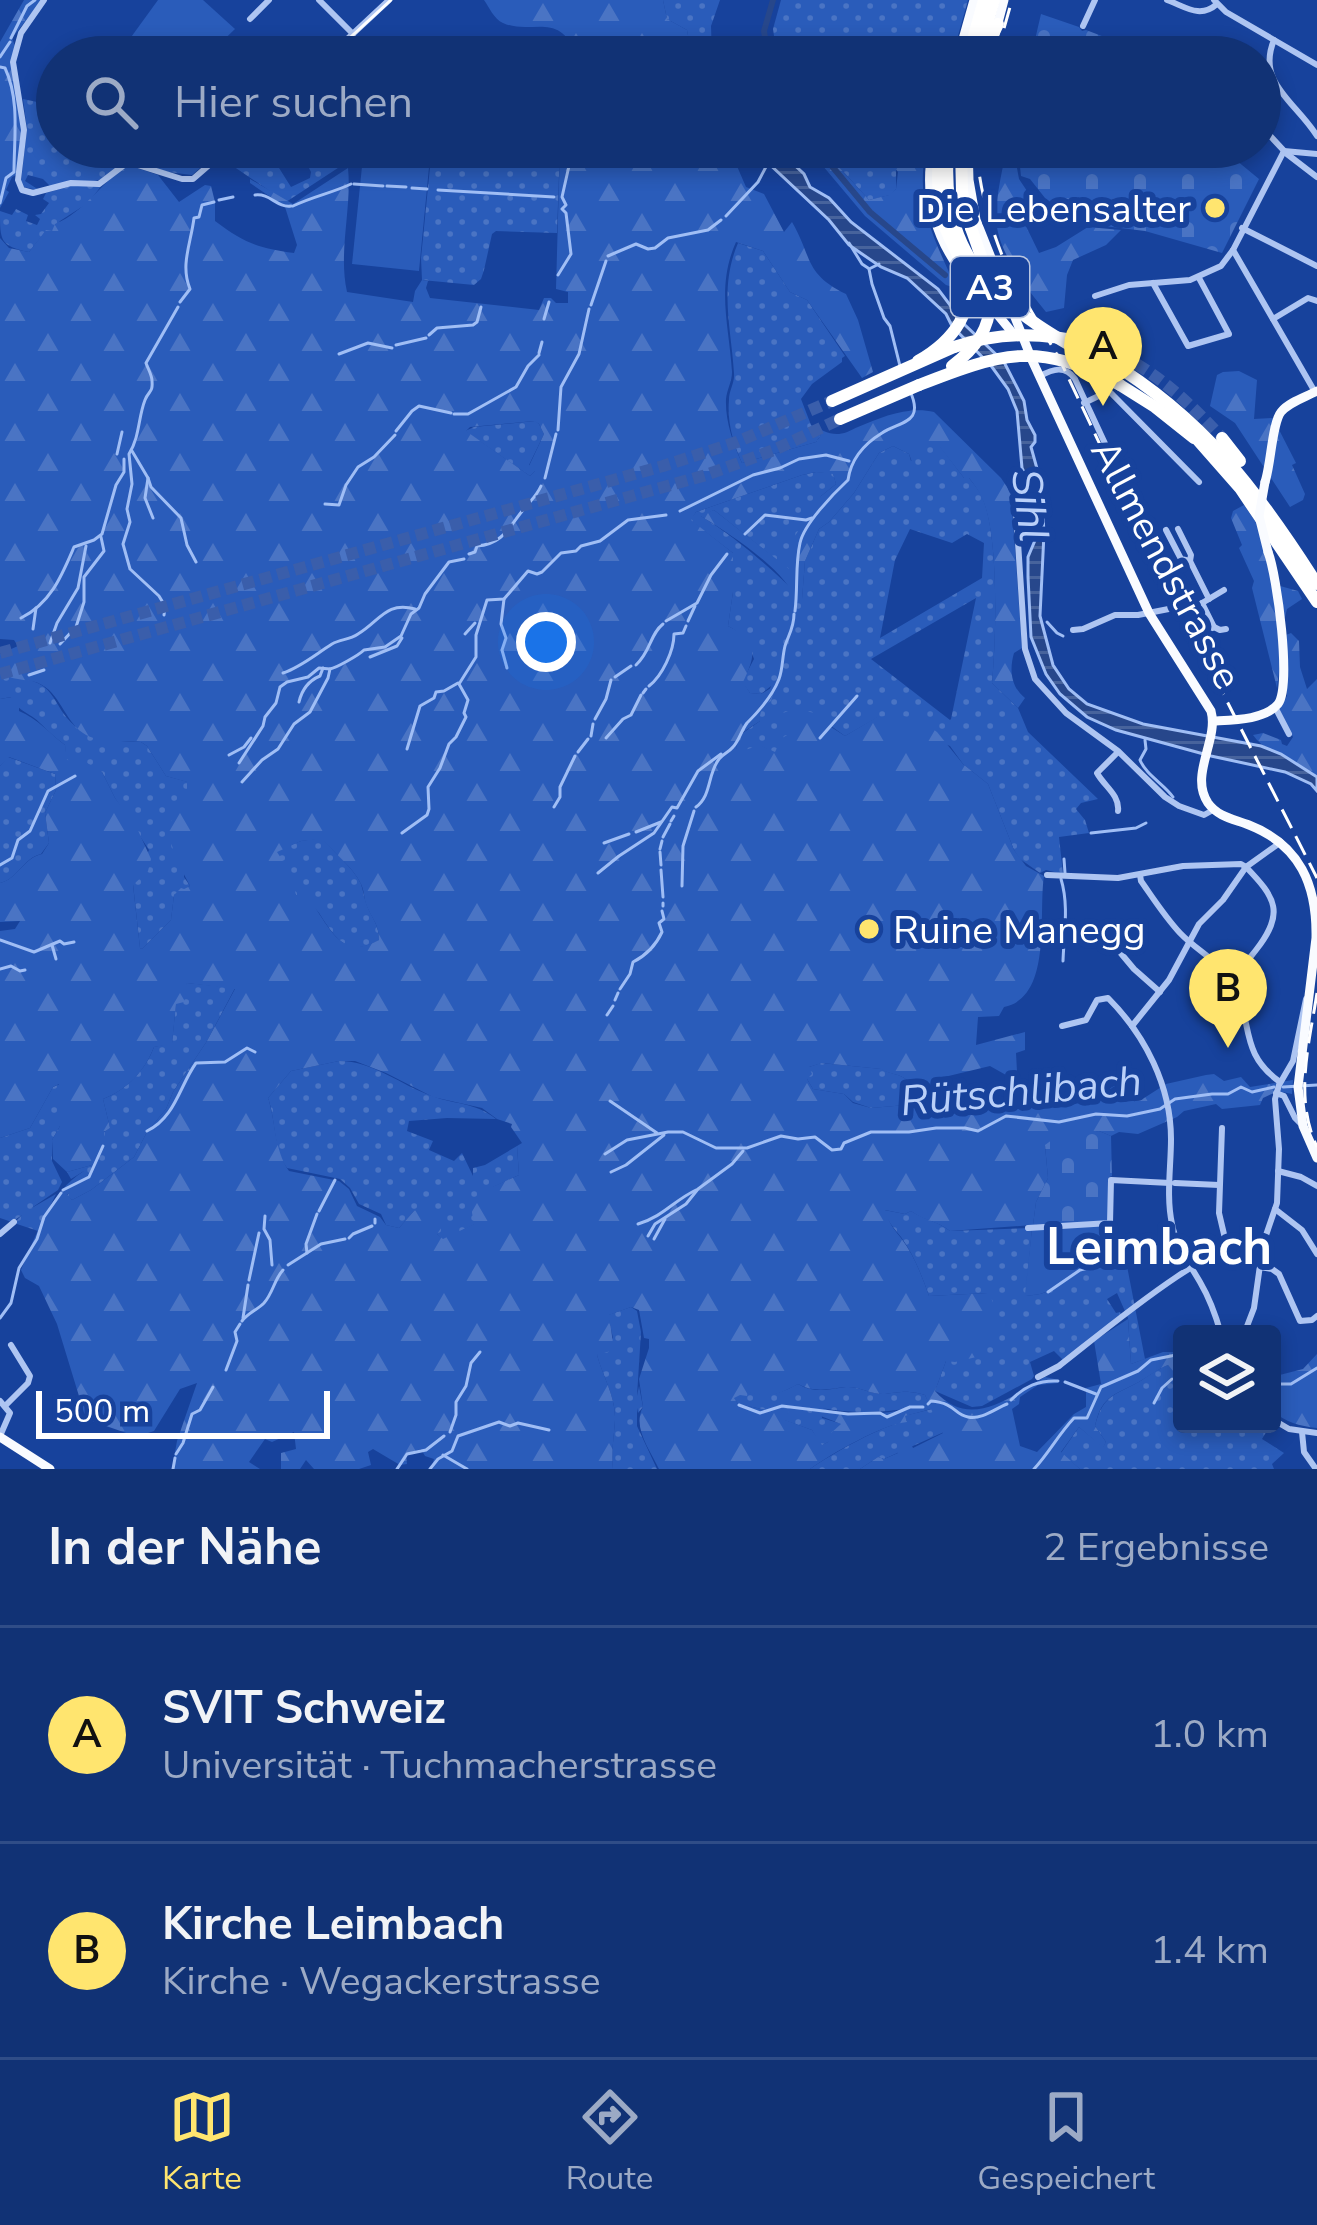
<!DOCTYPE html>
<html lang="de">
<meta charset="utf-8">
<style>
body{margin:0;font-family:"Nunito Sans",sans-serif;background:#1a3a7a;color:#f1f3f6}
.controls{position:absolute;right:36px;bottom:36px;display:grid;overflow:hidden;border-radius:12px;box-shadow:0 6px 18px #0003}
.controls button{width:108px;height:108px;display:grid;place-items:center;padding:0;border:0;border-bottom:3px solid #304d87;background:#113275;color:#f1f3f6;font:60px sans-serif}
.scale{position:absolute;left:36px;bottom:30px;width:294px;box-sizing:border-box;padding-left:12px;border:6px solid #fff;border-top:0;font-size:33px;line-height:42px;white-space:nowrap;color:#fff;-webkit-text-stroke:9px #17429c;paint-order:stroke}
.you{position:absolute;left:546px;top:642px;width:42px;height:42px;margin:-30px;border:9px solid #fff;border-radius:50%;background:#1a73e8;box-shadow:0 0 0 18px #1a73e833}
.badge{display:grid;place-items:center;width:78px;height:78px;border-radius:50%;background:#ffe56f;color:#111;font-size:39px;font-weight:700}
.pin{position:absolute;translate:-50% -99px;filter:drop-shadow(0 3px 6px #0008)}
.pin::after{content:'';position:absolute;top:63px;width:42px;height:36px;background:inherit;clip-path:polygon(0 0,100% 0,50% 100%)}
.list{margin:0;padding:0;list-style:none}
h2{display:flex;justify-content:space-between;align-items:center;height:156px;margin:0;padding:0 48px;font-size:51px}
h2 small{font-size:39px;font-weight:400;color:#9caac5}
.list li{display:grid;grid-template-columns:78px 1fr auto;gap:36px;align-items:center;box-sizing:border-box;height:216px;padding:0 48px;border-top:3px solid #304d87}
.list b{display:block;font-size:45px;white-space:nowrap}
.list p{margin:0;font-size:39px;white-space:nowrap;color:#9caac5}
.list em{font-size:39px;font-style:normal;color:#9caac5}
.icon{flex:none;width:66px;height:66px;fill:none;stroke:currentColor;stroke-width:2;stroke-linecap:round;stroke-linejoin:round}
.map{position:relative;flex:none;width:1317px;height:1469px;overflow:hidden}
.search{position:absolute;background:#113275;box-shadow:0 6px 18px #0003;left:36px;right:36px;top:36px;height:132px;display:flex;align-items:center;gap:30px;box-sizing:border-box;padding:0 42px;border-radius:66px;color:#9caac5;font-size:45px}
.sheet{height:588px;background:#113275}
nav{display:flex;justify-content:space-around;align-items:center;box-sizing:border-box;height:168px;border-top:3px solid #304d87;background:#113275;font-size:33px;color:#9caac5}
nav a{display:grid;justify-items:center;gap:6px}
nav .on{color:#ffe56f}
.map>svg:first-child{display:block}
</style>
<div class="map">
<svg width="1317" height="1469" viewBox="0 0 1317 1469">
<defs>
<pattern id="grass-dots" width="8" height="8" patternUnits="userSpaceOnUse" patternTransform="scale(3)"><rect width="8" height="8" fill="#2a5cba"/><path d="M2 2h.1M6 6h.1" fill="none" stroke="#4a74c4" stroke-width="1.8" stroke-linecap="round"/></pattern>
<pattern id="forest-firs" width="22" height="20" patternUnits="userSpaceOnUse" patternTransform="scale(3)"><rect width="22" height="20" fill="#2a5cba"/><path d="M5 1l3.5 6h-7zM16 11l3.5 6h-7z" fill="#4a74c4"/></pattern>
<pattern id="cemetery-stones" width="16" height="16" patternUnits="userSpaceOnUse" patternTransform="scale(3)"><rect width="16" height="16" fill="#2a5cba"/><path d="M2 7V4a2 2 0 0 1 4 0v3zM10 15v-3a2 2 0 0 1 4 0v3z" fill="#4a74c4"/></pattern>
<pattern id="water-rules" width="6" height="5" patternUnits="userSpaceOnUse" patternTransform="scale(3)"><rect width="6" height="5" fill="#27478b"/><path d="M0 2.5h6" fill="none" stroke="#47639c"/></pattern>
</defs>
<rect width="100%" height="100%" fill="#17429c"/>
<g fill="url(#grass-dots)" fill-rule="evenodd">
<path d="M 663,0 L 720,0 L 711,26 L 712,57 L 692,57 L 687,30 L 667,19 Z"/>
<path d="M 781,0 L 968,0 L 952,57 L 777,57 L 773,29 Z"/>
<path d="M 23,99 L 37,102 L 57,112 L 57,147 L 129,147 C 114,187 87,182 51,187 L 43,179 L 28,175 L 25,181 L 39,190 L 23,187 L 21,182 L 27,129 Z"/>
<path d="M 133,147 L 191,147 L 206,163 L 192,175 L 168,172 L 129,160 Z"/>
<path d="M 245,147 L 274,147 L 280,155 L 274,160 L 291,187 L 310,178 L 311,172 L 303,156 L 313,150 L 312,147 L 322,159 L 333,153 L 332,147 L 338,147 L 344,160 L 344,164 L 286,202 L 230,164 Z"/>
<path d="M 432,147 L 560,147 L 557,233 L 496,231 L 492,234 L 484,270 L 481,279 L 474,285 L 422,280 L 421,258 Z"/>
<path d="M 821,147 L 904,147 L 896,166 L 896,189 L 890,195 L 869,200 Z"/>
<path d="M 75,185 L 102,185 L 88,203 L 60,221 L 52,231 L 46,231 L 29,252 C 0,246 0,241 0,211 L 12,215 L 16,209 L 28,215 L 26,221 L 37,225 L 40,219 L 35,215 L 41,214 L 49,203 L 43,199 L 46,193 Z"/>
<path d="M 738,243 L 763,251 L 790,292 L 807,300 L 845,356 L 842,358 L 842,362 L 812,384 L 801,399 L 811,425 L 821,435 L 816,442 L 742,463 C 733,443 727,422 729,400 C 729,390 735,383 734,373 C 731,326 719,288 738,243 Z"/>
<path d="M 535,421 L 539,424 L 544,434 L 529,465 L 536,470 L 530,476 L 465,431 L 474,427 Z"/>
<path d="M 939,445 L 964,478 L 969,478 C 973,483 977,488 980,493 C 1000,528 996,642 992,683 L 1018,708 L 1028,732 L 1098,799 L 1081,803 L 1076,809 L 1085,820 L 1089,833 L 1059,837 L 1063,874 L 1046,870 L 1040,873 L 1020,859 L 1014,850 L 988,784 L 963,764 L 950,746 L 878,717 L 845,736 L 831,726 L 790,734 L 775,753 L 761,746 L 741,752 L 736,748 L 740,735 L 760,721 L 759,715 L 771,686 L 761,694 L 750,693 L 742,682 L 754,659 C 749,644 742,633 728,626 L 733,592 L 733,553 L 690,520 L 696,512 L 802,475 L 816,472 L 833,473 L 836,484 L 821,496 L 793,573 L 714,510 L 701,516 C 738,539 771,568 802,599 L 805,561 L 819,529 L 829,522 L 854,493 L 879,453 L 893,446 L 909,454 L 911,461 L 927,446 ZM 910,529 L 952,543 L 967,534 L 984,543 L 982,578 L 880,638 L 895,560 ZM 976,598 L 951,719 L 950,720 L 871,659 Z"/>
<path d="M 5,675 C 17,680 32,678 43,686 C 55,695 58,708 67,718 C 86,741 113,741 141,742 L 147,746 L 166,776 L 188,782 L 184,877 L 190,886 L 174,895 L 171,920 L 142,949 L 140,948 L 133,884 L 149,850 L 115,798 L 102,772 L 66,761 L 65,745 C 56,738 49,732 41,724 C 30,712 19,713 11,697 L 0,699 L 0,677 Z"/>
<path d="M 8,757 L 55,774 L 56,790 L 45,813 L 49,843 L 41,854 C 23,858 18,879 0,883 L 0,766 Z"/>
<path d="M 322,838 C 334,853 353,867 361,884 C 363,890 364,897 366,903 C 371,918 379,923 379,940 C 347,958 336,939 319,913 C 313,904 303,903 296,895 C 287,885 282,864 276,851 L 301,841 Z"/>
<path d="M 187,983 L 235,988 L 207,1041 L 173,1092 L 166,1109 L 147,1132 L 134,1157 L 91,1190 L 72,1200 L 67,1196 L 84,1171 L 71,1179 L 67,1172 L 92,1165 L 104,1132 L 110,1128 L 103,1099 C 126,1091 146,1069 154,1047 L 172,1043 L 176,1003 Z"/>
<path d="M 339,1061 C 374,1061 400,1085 432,1096 C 456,1105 475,1102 496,1119 L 447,1118 L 409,1121 L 407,1131 L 433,1141 L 429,1150 L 454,1161 L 462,1153 L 473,1176 L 473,1168 L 485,1165 L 517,1146 L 519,1175 L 493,1187 L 475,1224 L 443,1240 L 414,1211 L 399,1228 L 386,1225 L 381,1214 L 359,1204 L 350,1188 L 340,1179 L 287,1168 C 273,1149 276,1120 268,1098 L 291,1071 Z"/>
<path d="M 821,1063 L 882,1069 C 891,1075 899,1073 907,1080 L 906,1105 L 871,1108 L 853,1102 L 844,1094 L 813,1089 L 807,1079 L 809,1067 Z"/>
<path d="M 60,1084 L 60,1126 L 52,1140 L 52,1161 L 62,1182 L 58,1190 L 30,1209 L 56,1194 L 38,1231 L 14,1223 L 22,1215 L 12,1222 L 0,1218 L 0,1138 L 30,1128 L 53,1087 Z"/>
<path d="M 884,1210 L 905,1214 L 911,1211 C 924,1220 938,1221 950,1231 L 1032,1228 L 1026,1295 C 1050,1297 1059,1282 1078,1271 C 1092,1264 1111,1263 1126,1261 L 1145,1359 L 1131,1364 L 1128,1318 L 1117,1293 L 1107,1299 L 1116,1313 L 1120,1312 L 1121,1315 L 1063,1360 L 1054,1351 L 1030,1362 L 1034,1376 L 1032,1379 L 982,1406 L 972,1407 L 935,1391 L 946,1361 L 988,1293 L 929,1296 C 922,1276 914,1255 901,1237 C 893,1227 888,1222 884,1210 Z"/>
<path d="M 631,1307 L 637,1311 L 641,1332 L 637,1396 L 639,1386 L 643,1407 L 638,1413 L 637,1408 L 637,1426 L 657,1469 L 613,1469 C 611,1452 614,1437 615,1420 C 616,1397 603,1377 597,1355 L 613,1338 L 608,1315 Z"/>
<path d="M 1168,1365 L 1179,1377 L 1182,1377 L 1182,1424 L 1271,1424 L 1262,1439 L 1284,1453 L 1272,1464 L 1274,1469 L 1080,1469 L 1061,1453 L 1079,1427 L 1103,1447 L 1106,1442 L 1095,1426 C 1103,1393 1117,1395 1142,1380 C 1151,1374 1158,1369 1168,1365 Z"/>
<path d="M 798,1384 C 815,1394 828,1389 846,1387 C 859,1386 872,1395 885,1394 C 903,1392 906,1390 925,1395 L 930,1405 C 892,1412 858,1415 821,1408 L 822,1418 L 842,1424 L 828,1442 L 821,1446 L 812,1430 L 784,1420 L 789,1410 L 766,1410 L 738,1404 L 733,1397 L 747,1391 C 768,1398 779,1394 798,1384 Z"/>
<path d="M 932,1409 L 944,1432 L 884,1459 L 878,1457 L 860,1469 L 810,1469 C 832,1454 882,1425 907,1421 L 904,1416 Z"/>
</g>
<g fill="url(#forest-firs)" fill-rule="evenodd">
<path d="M 24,0 L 42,0 L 12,38 L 15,46 L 11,61 L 23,130 L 16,175 L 12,177 L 6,190 L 9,192 L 0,208 L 0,42 Z"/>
<path d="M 484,0 L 663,0 L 667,19 L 687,30 L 692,57 L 577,57 C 560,9 532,36 503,23 C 494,19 489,7 484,0 Z"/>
<path d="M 560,147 L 721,147 L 733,157 L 746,187 L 764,194 L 784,232 L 792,222 C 812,256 804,274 846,294 L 858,320 L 873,372 L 862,378 L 807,300 L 790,292 L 763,251 L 736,242 C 716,287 729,325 732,372 C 732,382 727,389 726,399 C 725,420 733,444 742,463 L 816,442 L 821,435 L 811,425 C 820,429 829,435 839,434 C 847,433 851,430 858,427 C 882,417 908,406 934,412 L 1001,478 L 1011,493 L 1022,648 L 1014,653 C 1009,670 1011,687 1025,698 L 1018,708 L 992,683 C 996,641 1000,529 980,494 C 977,488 973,483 969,478 L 964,478 L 939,446 L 927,447 L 912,462 L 909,454 L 893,446 L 879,453 L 854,493 L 829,522 L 819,529 L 805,561 L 802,600 L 795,601 C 790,572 724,530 699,515 L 714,510 L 793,572 L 793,539 L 821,496 L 836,484 L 833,474 L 816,472 L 802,475 L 696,512 L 691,520 L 733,553 L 733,592 L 728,626 C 759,641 756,655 743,682 L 750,693 L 761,694 L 776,685 L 771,701 C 764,705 759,711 760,721 L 740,734 L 736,748 L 742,751 L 760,745 L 775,752 L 782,738 L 789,734 L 780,714 L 794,709 L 831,716 L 831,727 L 845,736 L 877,717 L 897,715 L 919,719 L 937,732 L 963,764 L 988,784 L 1014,850 L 1026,866 L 1044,876 C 1038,913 1053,997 1004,1007 L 999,1016 L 978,1017 L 976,1045 L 1025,1032 L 1025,1050 L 1016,1053 L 1017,1072 L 1006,1075 L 990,1066 L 936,1079 L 925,1091 L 934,1107 L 949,1109 L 952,1099 L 962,1101 L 969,1115 C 983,1110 1001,1100 1016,1101 C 1033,1103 1048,1109 1066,1106 C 1085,1104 1110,1087 1129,1079 L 1133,1088 L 1124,1093 L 1123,1102 L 1141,1100 L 1166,1084 L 1206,1075 L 1214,1074 L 1224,1081 L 1241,1077 L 1250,1087 L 1293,1080 L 1292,1094 L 1278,1091 L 1263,1098 L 1260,1105 L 1222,1109 L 1216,1104 L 1184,1111 L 1177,1117 L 1138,1134 L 1119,1132 L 1111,1136 L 1099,1131 L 1045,1146 L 1048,1178 L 1036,1202 L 1033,1225 L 950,1231 C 938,1221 924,1221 911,1211 L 905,1214 L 885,1210 C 889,1223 893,1228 901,1238 C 914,1255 922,1276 929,1296 L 988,1293 C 1002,1311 991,1335 985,1355 L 955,1362 L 946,1361 L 935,1391 C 970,1431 1010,1397 1045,1377 L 1059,1380 L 1058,1383 L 1038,1385 L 1020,1397 L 1019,1404 L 1012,1409 L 1020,1446 L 1037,1452 L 1074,1414 L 1086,1407 L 1086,1388 L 1101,1384 L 1094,1341 L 1128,1319 L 1131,1364 L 1163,1352 L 1182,1352 L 1182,1377 L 1179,1378 L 1168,1365 C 1158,1369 1151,1375 1142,1380 C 1117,1395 1102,1393 1095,1426 L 1106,1442 L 1103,1448 L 1079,1427 L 1061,1452 L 1080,1469 L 860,1469 L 878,1457 L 884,1459 L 898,1453 L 898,1444 L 909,1440 L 913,1448 L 943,1433 L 931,1409 L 905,1416 L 907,1422 C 883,1424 831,1454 810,1469 L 659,1469 C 650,1450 632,1427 643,1407 L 639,1379 L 649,1348 L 649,1339 L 644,1338 L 639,1310 L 631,1307 L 609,1315 L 614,1350 L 597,1355 C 603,1377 616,1397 615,1420 C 614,1437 611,1452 613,1469 L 431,1469 L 434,1459 L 425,1456 L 421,1449 L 406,1454 L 407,1464 L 400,1465 L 373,1449 L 368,1452 L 371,1465 L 359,1469 L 314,1469 L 306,1460 L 300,1469 L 281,1469 L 281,1453 L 296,1449 L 294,1432 L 272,1442 L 265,1439 L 249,1462 L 260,1469 L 172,1469 L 177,1441 L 197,1383 L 180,1389 L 154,1431 L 145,1434 L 132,1435 L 86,1419 L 57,1324 L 39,1286 L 25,1278 L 21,1270 C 38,1232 49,1193 84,1171 L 88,1178 L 67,1195 L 72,1200 L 91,1190 L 134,1157 L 147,1132 L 166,1109 L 173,1092 L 207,1041 L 235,989 L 187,983 L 184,1002 L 176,1004 L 172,1044 L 154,1047 C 144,1072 128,1089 103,1099 L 110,1128 L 104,1132 L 106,1150 L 92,1165 L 67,1172 L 53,1159 L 52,1140 L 60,1126 L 59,1084 L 53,1087 L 30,1128 L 0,1138 L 0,931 L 15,929 L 20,921 L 0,922 L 0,883 C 18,879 23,858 42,854 L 49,843 L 45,813 L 56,790 L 55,774 L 9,757 L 0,766 L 0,699 L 12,697 L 19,701 L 19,711 C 38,719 49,733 65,745 L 67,760 L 84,761 L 102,772 L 115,798 L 136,826 L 151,859 L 148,871 L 133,885 L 140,948 L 142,949 L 171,920 L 174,895 L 181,888 L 184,889 L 190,886 L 176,859 L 167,829 L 187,791 L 187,782 L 166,776 L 147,746 L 141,742 C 123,741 99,744 83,733 C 64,720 60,692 38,683 C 31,680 26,681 18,679 C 3,676 15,676 0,677 L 0,654 L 18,646 L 14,640 L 0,639 L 0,238 L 9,248 L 29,252 L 46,230 L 52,231 L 55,224 C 85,212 101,182 128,165 L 158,175 L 179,202 L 205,185 L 211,186 L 215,202 L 215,221 C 244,243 258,248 294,253 L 297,245 L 285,207 L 250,183 L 250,179 L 293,204 L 348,168 C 352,208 338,252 347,292 L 413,302 L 415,291 L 422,280 L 428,281 L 426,288 L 430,298 L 539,310 L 544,298 L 551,298 L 556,303 L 568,303 L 568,292 L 556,289 ZM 534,421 L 539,424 L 544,434 L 529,466 L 535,471 L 530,476 L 466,431 L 470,427 ZM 322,839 C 334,853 353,867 361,884 C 364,890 364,897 366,904 C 371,918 379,923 379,940 C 339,962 329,924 308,898 L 296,895 L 290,872 L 277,852 L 301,841 ZM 339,1061 L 355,1061 L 386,1073 L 433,1097 L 482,1108 L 497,1119 L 512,1124 L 511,1127 L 522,1143 L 517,1146 L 519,1175 L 492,1187 L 471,1207 L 474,1224 L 443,1239 L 437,1234 L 446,1221 L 431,1204 L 414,1211 L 399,1228 L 386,1225 L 380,1217 L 357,1206 L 349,1189 L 339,1181 L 289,1171 C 274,1150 276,1122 268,1098 L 291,1071 ZM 822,1063 L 881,1069 C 890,1075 899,1073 907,1080 L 906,1105 L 871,1108 L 853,1103 L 844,1094 L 813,1089 L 807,1079 L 812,1074 L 809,1067 ZM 798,1384 C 815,1393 828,1389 846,1387 C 859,1386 872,1395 885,1394 C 903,1392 906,1390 925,1395 L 929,1404 C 895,1413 845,1422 812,1403 L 808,1405 L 813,1413 L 841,1424 L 830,1434 L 828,1442 L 822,1445 L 812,1430 L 785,1420 L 790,1409 L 770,1406 L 766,1410 L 738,1404 L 734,1398 L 740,1395 L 747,1396 L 748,1392 C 768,1399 780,1394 798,1384 Z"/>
<path d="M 807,147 L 821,147 L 869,200 L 889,195 L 896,189 L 898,172 L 886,157 L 904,147 L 926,147 C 915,209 934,237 956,288 L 946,285 L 865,216 Z"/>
<path d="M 1007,147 L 1013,147 L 1019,179 L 1039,209 L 1023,220 L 1039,253 L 1056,247 L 1088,227 L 1121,230 L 1106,245 L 1073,260 L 1067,275 L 1064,308 L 1046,312 C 1026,287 996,251 996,216 C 996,196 1003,167 1007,147 Z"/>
<path d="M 1239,371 L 1257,380 L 1254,419 L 1273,418 L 1296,463 L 1292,465 L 1305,494 L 1303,500 L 1290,507 L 1235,423 L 1210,406 L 1217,375 L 1223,372 Z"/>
<path d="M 1244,505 L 1257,524 L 1273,584 L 1298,591 L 1302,599 L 1287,609 L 1285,617 L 1279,619 L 1281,656 L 1277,688 L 1252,588 L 1254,581 L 1239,548 L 1242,545 L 1231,518 L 1233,511 Z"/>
<path d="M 1291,633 L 1299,641 L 1300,667 L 1307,689 L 1317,679 L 1317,777 C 1298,761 1266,754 1253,735 L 1263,733 L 1281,740 L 1282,744 L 1287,746 L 1293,737 L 1279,709 L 1287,696 L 1283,636 Z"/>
<path d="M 1317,1354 L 1317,1428 C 1299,1426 1286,1422 1272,1411 L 1272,1406 L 1279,1397 L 1272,1394 L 1272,1377 L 1303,1369 Z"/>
</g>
<g fill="url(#cemetery-stones)">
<path d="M 1041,14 L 1079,27 L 1082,31 L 1086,30 L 1157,57 L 1031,57 Z"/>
<path d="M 1018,147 L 1227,147 L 1225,151 L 1259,179 L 1222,253 L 1145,231 L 1063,221 L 1066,209 L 1049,203 L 1030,179 L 1021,176 Z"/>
<path d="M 1099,1131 L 1111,1136 L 1112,1176 L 1109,1177 L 1108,1219 L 1105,1222 L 1033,1225 L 1036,1202 L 1048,1178 L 1045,1145 L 1056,1137 Z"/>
</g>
<g fill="#2a5cba">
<path d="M 158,0 L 203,0 L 235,29 L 206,57 L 128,57 L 121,51 Z"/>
<path d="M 364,147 L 431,147 L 419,271 L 352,264 Z"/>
<path d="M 1107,1225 L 1106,1264 C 1095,1266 1084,1268 1074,1274 C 1057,1285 1047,1297 1025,1295 L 1032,1228 Z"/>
</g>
<path fill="url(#water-rules)" stroke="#a0bef5" stroke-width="3" d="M 751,147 L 775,147 L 804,174 L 810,187 L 829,198 L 851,222 L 938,289 L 965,325 L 1004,362 L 1024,401 L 1027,420 L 1035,435 L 1035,442 L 1031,447 L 1041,483 L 1044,533 L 1040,616 L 1053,665 L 1069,689 L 1087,704 L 1143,724 L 1261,746 L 1281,754 L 1317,777 L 1317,791 L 1311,784 L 1285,772 L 1211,756 L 1116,730 L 1087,717 L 1060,694 L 1046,674 L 1031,637 L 1028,577 L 1028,557 L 1036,538 L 1033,491 L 1022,468 L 1017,411 L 1008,389 L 992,367 L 952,326 L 946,314 L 907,278 L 881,267 L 849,245 L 829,220 Z"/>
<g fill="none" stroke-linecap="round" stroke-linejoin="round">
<g stroke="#a0bef5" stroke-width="3">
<path d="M 11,38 L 27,6 L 35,0"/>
<path d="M 0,57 L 10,42"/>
<path d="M 0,67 L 5,68 C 20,100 14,138 14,172 L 6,178 L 0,203"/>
<path d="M 577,148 L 578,147"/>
<path d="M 354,184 L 383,186"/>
<path d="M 387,186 L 406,187"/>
<path d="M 412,188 L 427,189"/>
<path d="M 438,190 L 554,197"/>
<path d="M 255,195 C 270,193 277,208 291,206"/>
<path d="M 219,200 L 233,197"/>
<path d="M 293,206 C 314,196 332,193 351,184"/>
<path d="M 726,216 L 758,182 L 768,163"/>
<path d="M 849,243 L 862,264 L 868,268"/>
<path d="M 608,256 L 636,244 L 648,249 L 655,248 L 668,238 L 708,230 L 721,220"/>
<path d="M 879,264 L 869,269 L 872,284 L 884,318 L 890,326 L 900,366"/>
<path d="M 558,275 L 571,254 L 566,213 L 562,209 L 566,205 L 562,197 L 571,157"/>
<path d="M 180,302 L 190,289 C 180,265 191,243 194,218 L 199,217 L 202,205 L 214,202"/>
<path d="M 591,305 L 606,261"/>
<path d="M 544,319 L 549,302"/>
<path d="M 429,335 L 437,328 L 473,325 L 477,322 L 481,307"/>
<path d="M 396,345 L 426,338"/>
<path d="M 539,353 L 542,342"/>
<path d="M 339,354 L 368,343 L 392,348"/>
<path d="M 454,414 L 468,414 L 516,387 L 528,366 L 539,355"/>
<path d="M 558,430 L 561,387 L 579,354 L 589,309"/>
<path d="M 396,431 L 412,411 L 419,406 L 451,413"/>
<path d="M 132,451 L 148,478 L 145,498 L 153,518"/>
<path d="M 117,454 L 122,432"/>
<path d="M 148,478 L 151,487 L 181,518 L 187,545 L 196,562"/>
<path d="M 545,478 L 556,434"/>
<path d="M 325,504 L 339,505 L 346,485 L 358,467 L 374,457 L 395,435"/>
<path d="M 680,511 L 753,475 L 780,468 L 799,459 L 826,455 L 849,461"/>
<path d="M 745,534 L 765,515 L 806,520 L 812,518"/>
<path d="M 469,554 L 475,552 L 477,546 C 503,544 509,527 523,510 C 530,501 536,497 541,486"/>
<path d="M 504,599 L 501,624 L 506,638 L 502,650 L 507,668"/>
<path d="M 795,611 C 798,588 795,565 800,543 C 804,524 833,494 848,480 C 851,458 864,444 882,433 C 900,421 925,424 910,391"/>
<path d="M 164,615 L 165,606 L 159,596 L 130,569 L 123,544 L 130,522 L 127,509 L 132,484 L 129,454 C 140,436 138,418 145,400 C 149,390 153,393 152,381 C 152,375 148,369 146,363 L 178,307"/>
<path d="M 21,618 C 51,603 62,575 74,547 L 94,540 L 102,534 L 116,485 L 124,472 L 124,459"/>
<path d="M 666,621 L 697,603 L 711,575 L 727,554"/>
<path d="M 688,621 L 695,606"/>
<path d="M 1047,622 L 1057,633 L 1063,636"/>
<path d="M 33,629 L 36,608"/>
<path d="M 465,634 L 475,623"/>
<path d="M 50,643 L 57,623 L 78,588 L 86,546"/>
<path d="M 60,644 L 76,627 L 84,602 L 84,577 L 104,551 L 101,537"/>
<path d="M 370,657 L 397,646 L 402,638"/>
<path d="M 636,665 C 651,651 650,634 663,624"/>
<path d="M 283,673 C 301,667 316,654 332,644 C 341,639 349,640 358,634 C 380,621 386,601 415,609"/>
<path d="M 29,675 L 44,670"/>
<path d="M 615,677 L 631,666"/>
<path d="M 649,686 C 662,676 674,651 674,634 L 683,633 L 686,626"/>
<path d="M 643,693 L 646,689"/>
<path d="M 299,702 C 302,689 308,681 320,676 L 323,668"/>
<path d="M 595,719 L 606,699 L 611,680"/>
<path d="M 591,736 L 593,724"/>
<path d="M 606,738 L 623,719 L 631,715 L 641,695"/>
<path d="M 820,738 L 857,696"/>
<path d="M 1145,740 L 1146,749 L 1140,760 C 1146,775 1164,784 1173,797"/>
<path d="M 407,749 L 420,706 L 434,698 L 436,692 L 444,691 L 458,683"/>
<path d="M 578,752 L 588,739"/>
<path d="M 229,755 L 244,747 L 251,738"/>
<path d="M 239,763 L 263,726 L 265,717 L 276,703 L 280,687 L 287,682 L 308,677 L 319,668 L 330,669"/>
<path d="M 242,782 L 262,760 L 278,749 L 294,724 L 310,712 L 328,678 L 330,669 C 336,668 359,655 364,650 L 385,647 L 401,636 L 411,614 L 419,608 L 425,594 L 449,562 L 464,559"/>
<path d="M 554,807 L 560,797 L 560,787 L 575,756"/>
<path d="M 696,807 C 712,795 707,775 719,759 C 723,754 729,752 733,747 C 739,741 741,731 747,723 C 758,712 773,695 779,679 C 783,668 782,658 785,646 C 788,636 794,628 794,614"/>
<path d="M 671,821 L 674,816"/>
<path d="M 636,832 L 661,822"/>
<path d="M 402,833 L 427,815 L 429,809 L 428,787 L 440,768 L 449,744 L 456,737 L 466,717 L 464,713 L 468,700 L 459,684 L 476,657 L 476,635 L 487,600 L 504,599 L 528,571 L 537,574 L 542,572 L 561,553 L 576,551 L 581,546 L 600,541 L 628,520 L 666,515"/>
<path d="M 1091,833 L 1136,828 L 1146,823"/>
<path d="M 663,837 L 670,824"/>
<path d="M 604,843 L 629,834"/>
<path d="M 660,849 L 662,841"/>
<path d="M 660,852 L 661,865"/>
<path d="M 1064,859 L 1065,873"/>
<path d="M 0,865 L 12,858 L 18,840 L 30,831 L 48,791 L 75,776"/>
<path d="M 661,870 L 663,897"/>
<path d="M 598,873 L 619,856 L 654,833 L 672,807 L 677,808 L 698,771 L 721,754"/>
<path d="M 1061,879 C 1069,905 1064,933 1063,961"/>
<path d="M 682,886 L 683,846 L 694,811"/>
<path d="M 663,906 L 663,903"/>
<path d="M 0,940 L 34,952 L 60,941 L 64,944 L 74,942"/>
<path d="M 52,945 L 56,959"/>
<path d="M 0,969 L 11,966 L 20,971 L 25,970"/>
<path d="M 620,989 L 630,974 L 633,962 C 645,956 656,945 662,932 L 659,923 L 664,919 L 662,911"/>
<path d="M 615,1000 L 618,993"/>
<path d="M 607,1015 L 613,1006"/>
<path d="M 1283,1087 L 1317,1085"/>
<path d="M 610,1101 L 657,1133"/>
<path d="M 147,1131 C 175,1118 180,1085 196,1063 L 225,1062 L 247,1048 L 255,1052"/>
<path d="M 605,1154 L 627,1140 L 668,1132 L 683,1132 L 716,1148 L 747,1148 L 781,1136 L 798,1139 L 815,1137 L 832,1150 L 841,1149 L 844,1143 L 871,1132 L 909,1132 L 936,1128 L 965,1128 L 978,1131 L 1006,1116 L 1059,1122 L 1096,1114 L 1127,1116 L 1160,1109 L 1175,1099 L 1212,1094 L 1228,1094 L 1241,1087 L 1252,1092 L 1274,1087"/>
<path d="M 611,1172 L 626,1165 L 664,1135"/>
<path d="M 63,1190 L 89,1177 L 103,1146"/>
<path d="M 319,1211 L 335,1180"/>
<path d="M 265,1216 L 264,1229 L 270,1240 L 272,1265"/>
<path d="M 375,1219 L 375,1223"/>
<path d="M 638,1224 C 664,1216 673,1201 696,1190"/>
<path d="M 648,1236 L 655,1224 L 686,1204 L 698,1189 L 732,1164 L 743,1151"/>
<path d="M 349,1238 L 353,1234 L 372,1226"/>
<path d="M 654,1239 L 665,1219"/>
<path d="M 307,1253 L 306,1244 L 317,1214"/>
<path d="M 288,1265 L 321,1244 L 345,1239"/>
<path d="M 249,1280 L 259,1233"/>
<path d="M 1048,1292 L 1080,1270 L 1146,1254 L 1171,1238"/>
<path d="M 0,1318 L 11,1303 L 19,1268 L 37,1239 L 44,1217 L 61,1193"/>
<path d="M 243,1318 L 248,1285"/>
<path d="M 242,1321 C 248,1313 257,1310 264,1303 C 273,1293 274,1280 283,1270"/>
<path d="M 226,1370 L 237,1341 L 235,1332 L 240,1324"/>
<path d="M 1177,1374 L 1182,1367"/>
<path d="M 1065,1382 L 1096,1394"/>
<path d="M 1281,1384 L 1291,1384 L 1317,1368"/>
<path d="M 1011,1400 C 1025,1386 1039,1380 1058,1381"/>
<path d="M 1154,1403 L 1162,1388 L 1172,1379"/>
<path d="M 928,1404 L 931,1401 C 956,1403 954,1415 968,1417 C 982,1420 996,1408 1007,1404"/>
<path d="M 739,1405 L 760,1413 L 782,1406 L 848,1414 L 880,1413 L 887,1417 L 910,1407 L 923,1407"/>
<path d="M 450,1432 L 456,1415 L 456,1402 L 466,1386 L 471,1363 L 480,1352"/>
<path d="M 176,1454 L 183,1443 L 192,1414 L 200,1410 L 213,1387"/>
<path d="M 443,1455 L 467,1469"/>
<path d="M 173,1469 L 175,1458"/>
<path d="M 397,1469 L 407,1454 L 426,1450 L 444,1436"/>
<path d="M 430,1469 L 438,1459 L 452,1451 L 458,1436 L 499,1422 L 510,1426 L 518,1423 L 549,1430"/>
<path d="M 1034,1469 C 1049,1453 1058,1435 1074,1418 L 1087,1418 L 1101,1387 L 1138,1371 L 1151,1360 L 1176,1355 L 1182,1361"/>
</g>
<g stroke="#27478b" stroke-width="6">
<path d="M 768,57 L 764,31 L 773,0"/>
<path d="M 816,147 L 870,212 L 945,275"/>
</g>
<g stroke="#3a5eab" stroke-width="12" stroke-dasharray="12 6" stroke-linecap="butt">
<path d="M 1087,343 C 1142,358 1183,396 1222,438"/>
<path d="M 0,653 L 663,466 L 737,442 L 832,401"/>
<path d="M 0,674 L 706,475 L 774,450 L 840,419"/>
</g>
<g stroke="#aec5f2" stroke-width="6">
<path d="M 44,0 L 21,33 L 13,62 L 24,130 L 18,180 L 22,190 L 33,193 L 71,183 L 99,184 L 128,162 L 182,179 L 193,179 L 230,147"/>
<path d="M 319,0 L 353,34"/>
<path d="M 1167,0 C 1186,7 1200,19 1217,4"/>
<path d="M 1214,0 L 1226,12 L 1317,65"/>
<path d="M 250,19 L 269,0"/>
<path d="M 1083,26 L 1095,0"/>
<path d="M 1274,40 C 1256,83 1296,102 1317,136"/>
<path d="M 328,57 L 389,0"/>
<path d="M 1260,125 L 1287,154 L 1317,177"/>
<path d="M 1284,151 L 1317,154"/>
<path d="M 1242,228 L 1317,266"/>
<path d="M 1233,250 L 1315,392"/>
<path d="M 1153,283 L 1188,346 L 1229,334 L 1199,278"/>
<path d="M 1095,296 L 1129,285 L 1190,280 L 1221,266 L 1233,250 L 1284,151"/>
<path d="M 1273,319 L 1308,298 L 1317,301"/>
<path d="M 1040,376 C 1053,369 1065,365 1075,379 L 1149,538 L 1225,685"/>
<path d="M 1084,403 L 1109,391 L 1199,482"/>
<path d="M 1016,512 L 1025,649 L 1035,679 L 1066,713 L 1118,751 L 1165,797 L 1179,806 L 1204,815 L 1213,810"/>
<path d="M 1178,529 L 1191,555 L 1190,561"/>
<path d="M 1166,530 L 1181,559 L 1190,561 L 1209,599"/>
<path d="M 1187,612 L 1224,590"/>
<path d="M 1214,627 L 1220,630 L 1226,629"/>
<path d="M 1073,630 L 1083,629 L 1115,615 L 1138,615 L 1184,606"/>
<path d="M 1199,635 L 1214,627 L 1202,603"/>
<path d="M 1275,707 L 1289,734"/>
<path d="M 1118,752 L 1097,773 C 1104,786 1120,795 1118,811"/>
<path d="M 1047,875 L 1118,878 L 1183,866 L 1241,864 L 1246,867"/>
<path d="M 1140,875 L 1141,881 C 1153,898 1165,917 1180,933 C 1197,951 1220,961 1233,984 C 1254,1022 1238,1052 1280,1082"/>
<path d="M 1103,932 L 1134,969 L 1160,992"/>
<path d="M 1231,980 C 1240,971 1248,960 1256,950 C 1285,913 1276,898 1246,867"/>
<path d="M 1062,1026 L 1086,1020 L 1097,1000 L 1108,998 C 1145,1035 1171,1086 1171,1139 C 1171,1167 1166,1196 1172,1224 C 1176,1246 1189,1263 1200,1282 C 1210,1299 1216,1316 1221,1334"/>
<path d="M 1132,1026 L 1169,980 L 1199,924 L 1223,900 L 1246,867 L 1281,842"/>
<path d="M 1276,1093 L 1284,1096 L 1295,1118 L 1303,1126"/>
<path d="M 1222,1128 L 1219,1213 L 1227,1247"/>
<path d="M 1278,1171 L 1301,1177 L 1317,1186"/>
<path d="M 1175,1183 L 1219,1185"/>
<path d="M 1275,1209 L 1302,1230 L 1317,1254"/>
<path d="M 1028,1228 L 1110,1223 L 1111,1180 L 1170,1183"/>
<path d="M 0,1234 L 14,1222"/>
<path d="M 1260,1267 L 1272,1269 L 1279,1274 L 1300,1321 L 1312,1320 L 1317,1316"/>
<path d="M 1244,1334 L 1254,1308 L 1263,1244 L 1277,1203 L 1279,1149 L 1275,1099 L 1279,1085 L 1293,1061 L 1306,999"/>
<path d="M 1038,1377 L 1059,1366 C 1098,1336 1219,1233 1264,1238"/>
<path d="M 0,1401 L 10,1413 L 0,1436"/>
<path d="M 6,1405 L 28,1383 L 30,1376 L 11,1345"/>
<path d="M 1272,1419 L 1289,1429 L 1317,1433"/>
<path d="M 1302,1432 L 1304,1452 L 1316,1469"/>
</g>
<g stroke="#f9fbff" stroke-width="9">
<path d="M 958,57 L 974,0"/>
<path d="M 989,57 L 1004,0"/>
<path d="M 933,147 C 924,191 932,230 958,267"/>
<path d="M 968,147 L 969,180 L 976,220 L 1032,360 L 1149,613 L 1211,711 C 1219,740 1189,775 1208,803 C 1218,817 1234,819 1249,825 C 1300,845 1317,885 1316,938 L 1298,1087 L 1303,1126 L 1317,1158"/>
<path d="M 969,280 L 1015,336"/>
<path d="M 1265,482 C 1271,465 1272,423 1281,412 C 1289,402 1306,397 1317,391"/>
<path d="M 1214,721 C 1233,720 1265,720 1278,704 C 1292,686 1277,575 1268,552"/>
<path d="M 0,1437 L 50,1469"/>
</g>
<g stroke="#fff" stroke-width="12">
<path d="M 988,45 L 998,24"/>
<path d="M 968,57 L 984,0"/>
<path d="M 978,57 L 994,0"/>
<path d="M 961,147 L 962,192 L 971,228"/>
<path d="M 1107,360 C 1204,419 1257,490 1317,584"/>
<path d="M 1120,385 L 1155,407 L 1194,438"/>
<path d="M 832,401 L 954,347"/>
<path d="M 840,419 L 919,385"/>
<path d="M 1189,430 L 1240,488 L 1317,602"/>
<path d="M 1222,438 L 1240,461"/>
</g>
<path stroke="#fff" stroke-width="3" d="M 329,57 L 391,0"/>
<g stroke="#fff" stroke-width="3" stroke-dasharray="21 9" stroke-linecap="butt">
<path d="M 996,57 L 1012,0"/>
<path d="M 977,147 C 978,196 997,245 1016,289"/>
<path d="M 1010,275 L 1059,358 L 1149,548 L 1317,878"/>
<path d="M 1317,993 C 1309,1045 1294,1098 1317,1147"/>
</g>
<path stroke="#f9fbff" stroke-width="9" d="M 1265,482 L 1259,516 L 1268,552"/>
<g stroke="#fff" stroke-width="12">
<path d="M 948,151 C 938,275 1019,316 1111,369"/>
<path d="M 954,347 C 999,332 1041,332 1087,343"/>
<path d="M 918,361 C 953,341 979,309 963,268 C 958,253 949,239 944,224 C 938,202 937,180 939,158"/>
<path d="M 952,366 C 1008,325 991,283 971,228"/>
<path d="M 919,385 C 1001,353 1038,340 1120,385"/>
</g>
</g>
<g fill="#ffe56f" stroke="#17429c" stroke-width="4.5">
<circle cx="1215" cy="208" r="12"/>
<circle cx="869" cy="929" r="12"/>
</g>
<g text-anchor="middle" stroke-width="12" stroke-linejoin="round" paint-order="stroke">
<rect fill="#17429c" stroke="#b9c6e1" stroke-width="3" x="951" y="257" width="78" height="60" rx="9"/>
<g font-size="36" font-weight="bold" fill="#fff">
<text x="990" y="300">A3</text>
</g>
<g font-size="39" fill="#fff" stroke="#17429c" text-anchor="end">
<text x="1191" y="222">Die Lebensalter</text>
<text x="893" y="943" text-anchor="start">Ruine Manegg</text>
</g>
<g font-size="39" fill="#fff" stroke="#17429c">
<text transform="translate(1167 564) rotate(62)" y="14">Allmendstrasse</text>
</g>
<g font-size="42" font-style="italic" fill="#bad0f9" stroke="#17429c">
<text transform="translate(1031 505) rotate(83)" y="15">Sihl</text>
<text transform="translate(1021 1090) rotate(-5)" y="15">Rütschlibach</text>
</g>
<g font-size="51" font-weight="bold" fill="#fff" stroke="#17429c">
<text x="1159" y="1264">Leimbach</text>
</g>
</g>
</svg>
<div class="controls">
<button><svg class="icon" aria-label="layers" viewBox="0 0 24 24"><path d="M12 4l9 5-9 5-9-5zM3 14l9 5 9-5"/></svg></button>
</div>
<div class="scale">500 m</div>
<div class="you"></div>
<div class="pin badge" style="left:1103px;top:406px">A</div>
<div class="pin badge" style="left:1228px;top:1048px">B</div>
<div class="search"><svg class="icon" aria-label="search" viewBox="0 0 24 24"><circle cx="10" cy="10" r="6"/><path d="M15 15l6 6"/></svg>Hier suchen</div>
</div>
<section class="sheet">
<h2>In der Nähe<small>2 Ergebnisse</small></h2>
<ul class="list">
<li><span class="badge">A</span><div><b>SVIT Schweiz</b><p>Universität · Tuchmacherstrasse</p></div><em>1.0 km</em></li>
<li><span class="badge">B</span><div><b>Kirche Leimbach</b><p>Kirche · Wegackerstrasse</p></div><em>1.4 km</em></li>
</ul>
</section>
<nav>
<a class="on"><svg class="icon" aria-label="map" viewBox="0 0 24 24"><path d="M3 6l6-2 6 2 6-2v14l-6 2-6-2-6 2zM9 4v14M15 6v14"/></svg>Karte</a>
<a><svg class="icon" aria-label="directions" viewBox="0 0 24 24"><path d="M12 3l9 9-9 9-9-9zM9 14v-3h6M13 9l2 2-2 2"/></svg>Route</a>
<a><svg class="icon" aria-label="saved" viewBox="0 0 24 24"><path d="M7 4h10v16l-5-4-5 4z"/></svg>Gespeichert</a>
</nav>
